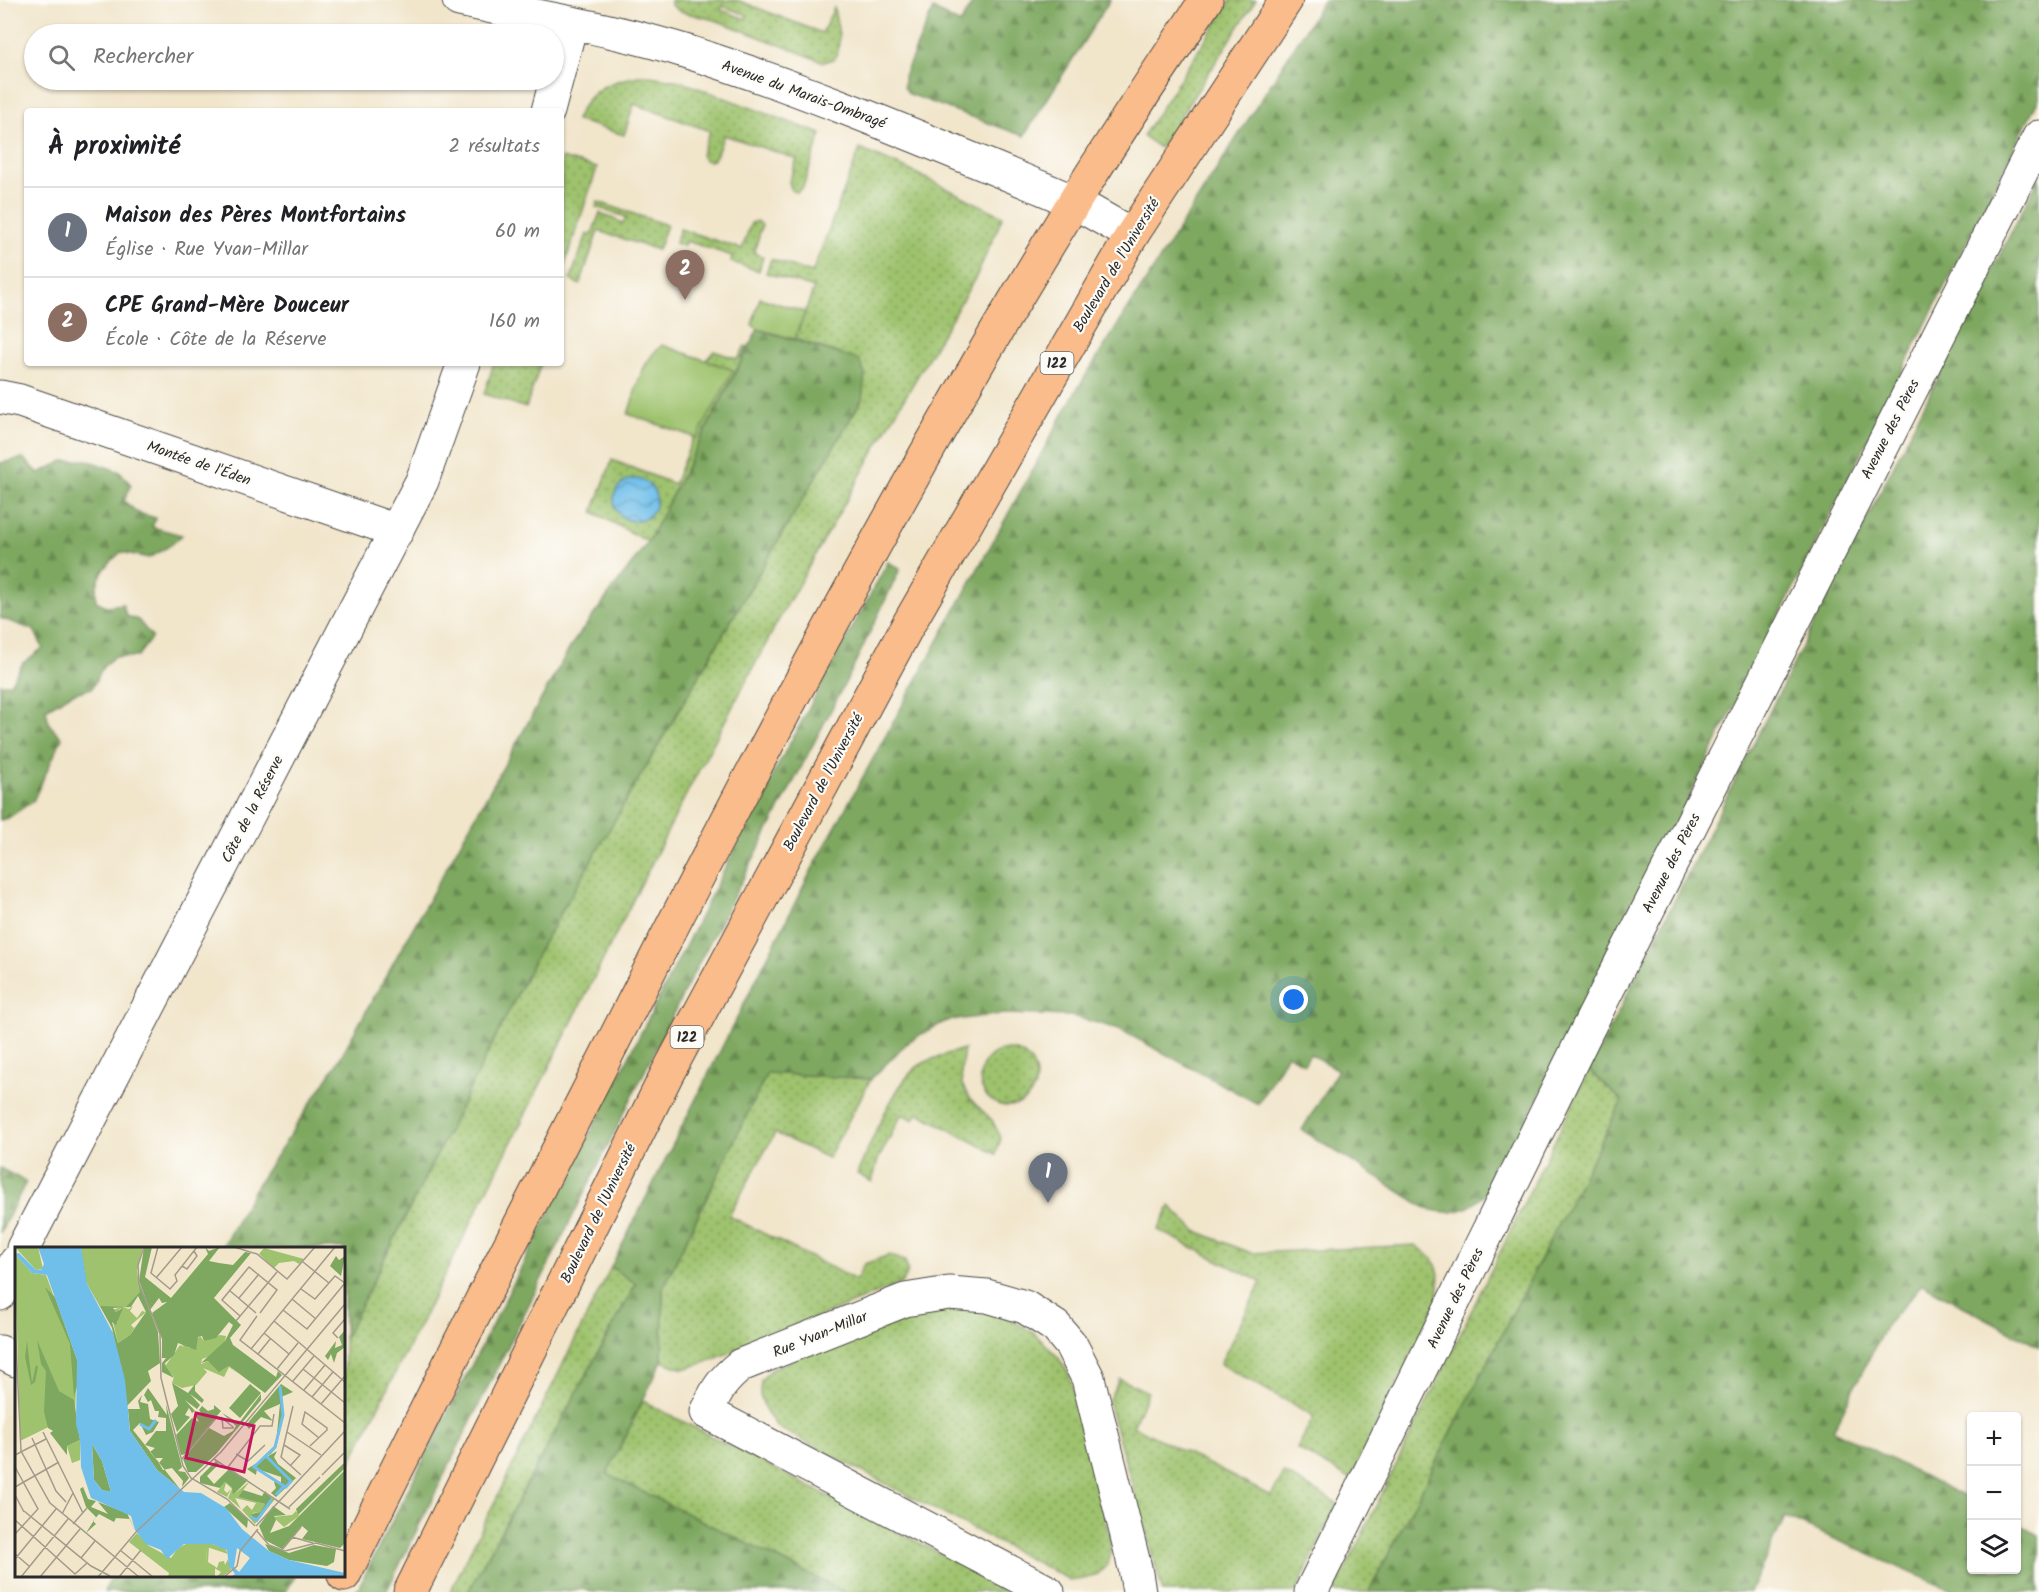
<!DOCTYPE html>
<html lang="fr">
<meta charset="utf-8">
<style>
body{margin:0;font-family:Kalam,sans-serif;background:#f6f6f6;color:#202124}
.controls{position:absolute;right:18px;bottom:18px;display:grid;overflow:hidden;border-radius:6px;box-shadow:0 2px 4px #0004}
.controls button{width:54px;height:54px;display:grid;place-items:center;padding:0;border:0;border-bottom:2px solid #e0e0e0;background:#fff;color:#202124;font:30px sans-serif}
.you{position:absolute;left:1294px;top:1000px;width:21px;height:21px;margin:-15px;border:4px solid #fff;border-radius:50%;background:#1a73e8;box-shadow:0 0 0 9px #1a73e833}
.badge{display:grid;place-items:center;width:39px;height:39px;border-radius:50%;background:#1a73e8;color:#fff;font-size:20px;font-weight:700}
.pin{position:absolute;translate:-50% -50px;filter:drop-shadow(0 2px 3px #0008)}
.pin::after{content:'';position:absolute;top:32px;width:21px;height:18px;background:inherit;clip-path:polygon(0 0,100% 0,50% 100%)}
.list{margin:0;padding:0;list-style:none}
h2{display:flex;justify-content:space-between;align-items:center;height:78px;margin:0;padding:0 24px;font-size:26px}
h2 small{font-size:20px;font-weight:400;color:#757577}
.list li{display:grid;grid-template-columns:39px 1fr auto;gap:18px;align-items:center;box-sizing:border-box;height:90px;padding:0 24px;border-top:2px solid #e0e0e0}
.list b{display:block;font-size:22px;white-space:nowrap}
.list p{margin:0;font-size:20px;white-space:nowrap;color:#757577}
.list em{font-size:20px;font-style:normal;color:#757577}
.icon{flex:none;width:33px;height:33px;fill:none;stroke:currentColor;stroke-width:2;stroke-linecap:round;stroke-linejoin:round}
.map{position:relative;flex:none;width:2039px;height:1592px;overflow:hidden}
.search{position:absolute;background:#fff;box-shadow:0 2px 4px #0004;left:24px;top:24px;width:540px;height:66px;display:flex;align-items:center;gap:15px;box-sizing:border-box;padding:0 21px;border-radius:33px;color:#757577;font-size:22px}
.panel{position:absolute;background:#fff;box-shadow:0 2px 4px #0004;left:24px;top:108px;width:540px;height:258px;border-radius:6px}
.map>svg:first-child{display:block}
</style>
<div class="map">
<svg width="2039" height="1592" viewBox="0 0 2039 1592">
<defs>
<pattern id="grass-dots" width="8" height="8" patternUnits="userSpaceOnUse" patternTransform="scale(1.5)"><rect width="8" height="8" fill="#9ec26d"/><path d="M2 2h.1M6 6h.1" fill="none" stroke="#819e5a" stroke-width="1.8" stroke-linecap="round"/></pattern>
<pattern id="forest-firs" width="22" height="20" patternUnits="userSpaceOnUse" patternTransform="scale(1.5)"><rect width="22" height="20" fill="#7ea860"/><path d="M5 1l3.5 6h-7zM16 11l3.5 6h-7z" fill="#67894f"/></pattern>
<pattern id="water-waves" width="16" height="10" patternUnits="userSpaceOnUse" patternTransform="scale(1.5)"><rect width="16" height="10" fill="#70bfeb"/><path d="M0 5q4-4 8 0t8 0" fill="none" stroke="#5c9bbf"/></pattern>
</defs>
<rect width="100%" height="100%" fill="#fdfcf7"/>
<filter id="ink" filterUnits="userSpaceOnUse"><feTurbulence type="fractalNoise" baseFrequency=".0167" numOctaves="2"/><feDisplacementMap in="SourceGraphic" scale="12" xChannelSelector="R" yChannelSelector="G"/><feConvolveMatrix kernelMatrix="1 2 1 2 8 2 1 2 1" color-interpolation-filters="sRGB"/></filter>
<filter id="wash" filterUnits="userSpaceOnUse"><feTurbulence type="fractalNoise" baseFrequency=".008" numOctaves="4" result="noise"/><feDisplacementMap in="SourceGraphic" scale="24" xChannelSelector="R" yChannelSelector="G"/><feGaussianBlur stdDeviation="1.35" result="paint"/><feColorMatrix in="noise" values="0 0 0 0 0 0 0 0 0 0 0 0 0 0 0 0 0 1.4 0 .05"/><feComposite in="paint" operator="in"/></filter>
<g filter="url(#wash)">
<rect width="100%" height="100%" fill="#f1e5ca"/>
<g fill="url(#grass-dots)" stroke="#64764c" stroke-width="1.5" fill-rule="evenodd">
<path d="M 671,0 L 737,0 L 822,33 L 834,8 C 837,27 844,43 834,59 L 824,62 L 718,21 L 679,11 L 671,5 ZM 722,6 L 747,15 L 746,19 L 721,10 Z"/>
<path d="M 1231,0 L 1256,0 L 1160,148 L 1143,136 Z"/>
<path d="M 644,75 L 680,81 L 821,134 L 803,187 L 797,192 L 792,191 L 789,182 L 797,159 L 724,135 L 716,156 L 711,161 L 704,160 L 701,155 L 710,131 L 634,104 L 624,135 L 576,120 C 589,87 612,80 644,75 Z"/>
<path d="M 860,149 L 905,168 L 1003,216 L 977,275 L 890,423 L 777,623 L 689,789 L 344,1475 L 344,1339 L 542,945 L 739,607 L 862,399 L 859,360 L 795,339 L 814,288 L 766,273 L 771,259 L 812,273 Z"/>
<path d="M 562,158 L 597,168 L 564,267 L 561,268 Z"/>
<path d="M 598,202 L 667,225 L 658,250 L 598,231 L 580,285 L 570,280 L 587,234 L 591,236 L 600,213 L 623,223 L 626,217 L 596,207 Z"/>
<path d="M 757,221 L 762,225 L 754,253 L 763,257 L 759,271 L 731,262 L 732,256 L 686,241 L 683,246 L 675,243 L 680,229 L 742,249 L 751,223 Z"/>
<path d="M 745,346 L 748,347 L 648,542 L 593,512 L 612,460 L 674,484 L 694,436 L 697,437 L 732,370 L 706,360 L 714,351 L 738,359 ZM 650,485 L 656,498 L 650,516 L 638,521 Z"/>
<path d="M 494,363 L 541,363 L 526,408 L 484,394 Z"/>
<path d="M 964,1049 L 961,1071 L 962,1084 L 970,1099 L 992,1120 L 1001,1138 L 996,1154 L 918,1113 L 914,1120 L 902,1114 L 878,1160 L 872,1182 L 857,1174 C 869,1147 895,1080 920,1065 C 934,1057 950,1053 964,1049 Z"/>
<circle cx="1008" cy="1078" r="28"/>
<path d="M 1589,1070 L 1622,1101 L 1369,1592 L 1334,1592 Z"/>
<path d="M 767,1073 L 871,1079 L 828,1158 L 775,1133 L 729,1216 L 856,1280 L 864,1264 L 889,1255 L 905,1261 C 910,1271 908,1276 900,1284 L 704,1363 L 683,1369 L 662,1361 L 663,1288 Z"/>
<path d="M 1170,1206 L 1196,1231 L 1251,1253 L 1416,1245 C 1441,1262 1442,1273 1437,1302 L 1350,1479 L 1297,1449 L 1314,1416 L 1220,1364 L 1261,1282 L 1158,1230 Z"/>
<path d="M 611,1267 L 636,1283 L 468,1592 L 450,1592 Z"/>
<path d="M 936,1308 L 998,1312 L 1034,1333 L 1058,1357 L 1069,1374 L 1111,1542 C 1114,1570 1095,1580 1070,1580 L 777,1427 L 766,1412 L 760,1395 L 761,1380 L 772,1369 L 796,1358 Z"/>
<path d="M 1120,1379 L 1148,1392 L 1133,1426 L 1271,1496 L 1284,1473 L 1337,1503 L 1296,1592 L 1163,1592 L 1108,1401 Z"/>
<path d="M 643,1401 L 1015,1592 L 845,1592 L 606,1474 Z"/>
</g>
<g fill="url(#forest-firs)" stroke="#546a46" stroke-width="1.5">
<path d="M 974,0 L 1110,0 L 1024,136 L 909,94 L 904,87 L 904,76 L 933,9 L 960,24 Z"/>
<path d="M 1324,0 L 2039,0 L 2039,98 L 1505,1164 C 1492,1185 1479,1210 1451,1212 C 1443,1213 1434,1210 1427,1209 L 1302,1130 L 1338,1070 L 1310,1054 L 1304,1064 L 1287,1054 L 1258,1104 L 1119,1029 L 1072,1016 L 1003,1014 L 946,1021 L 909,1041 L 871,1079 L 767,1073 L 663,1288 L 662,1361 L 607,1474 L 845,1592 L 592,1592 L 582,1589 L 558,1592 L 468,1592 L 636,1284 L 611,1267 L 811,871 L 1076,391 Z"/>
<path d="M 2039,177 L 2039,1347 L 1922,1284 L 1885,1327 L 1833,1430 L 1971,1500 L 1972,1570 L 2016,1570 L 2017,1523 L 2039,1535 L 2039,1592 L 1955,1592 L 1785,1517 L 1750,1592 L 1369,1592 L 1622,1101 L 1589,1070 Z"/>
<path d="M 758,329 L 859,360 L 865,374 L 862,399 L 739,607 L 542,945 L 344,1339 L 344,1248 L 222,1248 L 253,1191 L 336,1065 L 572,644 L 648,542 Z"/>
<path d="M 23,458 L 39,473 L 64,461 L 87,460 L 120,472 L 131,485 L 124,501 L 138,513 L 156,518 L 152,527 L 182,535 L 171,545 L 149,558 L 121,552 C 105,566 94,579 96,601 L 106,606 L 123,604 L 126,616 L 138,620 L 152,637 L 137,657 L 114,657 L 103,667 L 92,688 L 71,694 L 46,709 L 49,724 L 62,738 L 33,801 L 8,818 L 0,820 L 0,684 L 10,684 L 23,663 L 43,648 L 34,630 L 0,618 L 0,463 Z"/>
<path d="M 888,562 L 900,569 L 852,670 L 691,978 L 386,1592 L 356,1592 L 772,776 Z"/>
<path d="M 0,1168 L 26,1182 L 0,1233 Z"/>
<path d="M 112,1576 L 295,1576 L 286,1592 L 104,1592 Z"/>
</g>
<g fill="#9ec26d" stroke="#64764c" stroke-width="1.5">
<path d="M 760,298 L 805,312 L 795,339 L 758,329 L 752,325 Z"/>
<path d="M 662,345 L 733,370 L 697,438 L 628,414 C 637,388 640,363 662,345 Z"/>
</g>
<circle fill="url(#water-waves)" stroke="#4e758b" stroke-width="1.5" cx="635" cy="500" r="21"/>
</g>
<g filter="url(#ink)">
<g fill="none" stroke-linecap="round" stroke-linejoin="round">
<defs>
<g id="minor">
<path d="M 459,0 C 536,17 616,29 691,53 C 811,91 927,141 1044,189 L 1074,202 L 1132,235"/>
<path d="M 548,111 L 571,24"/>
<path d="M 0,397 L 20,401 L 397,531"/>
<path d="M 23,1248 L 422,481 L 464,363"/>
<path d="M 0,1294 L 16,1262"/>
<path d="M 0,1352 L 16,1360"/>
<path d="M 1048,1592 L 706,1412 C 716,1391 722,1380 741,1365 L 905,1300 L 949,1293 L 987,1296 L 1025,1307 L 1056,1327 L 1071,1345 L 1088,1378 L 1135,1568 L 1139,1592"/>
<path d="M 1311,1592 L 1586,1032 L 2039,137"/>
</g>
<g id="major">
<path d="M 344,1575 C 440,1381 538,1187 637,995 C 774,727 915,461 1073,204 C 1115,135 1161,68 1206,0"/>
<path d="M 410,1592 L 667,1074 L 908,625 L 1132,235 L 1286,0"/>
</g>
</defs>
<use href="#minor" stroke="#494743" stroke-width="35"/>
<use href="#major" stroke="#494743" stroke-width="35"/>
<use href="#minor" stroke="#fff" stroke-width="33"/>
<use href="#major" stroke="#fabc8b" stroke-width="33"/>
</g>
</g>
<g text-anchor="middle" stroke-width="4.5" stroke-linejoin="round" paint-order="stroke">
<g fill="#fdfcf7" stroke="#6a6a68" stroke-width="1.5">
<rect x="1040.5" y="352" width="33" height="22" rx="4.5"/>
<rect x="670.5" y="1026" width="33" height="22" rx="4.5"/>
</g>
<g font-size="14" font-weight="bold" fill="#2b2b2b">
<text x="1057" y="368">122</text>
<text x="687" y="1042">122</text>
</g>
<g font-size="15" fill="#2b2b2b" stroke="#fdfcf7">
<text transform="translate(804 94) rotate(20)" y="5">Avenue du Marais-Ombragé</text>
<text transform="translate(1116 265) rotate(-59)" y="5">Boulevard de l'Université</text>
<text transform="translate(1890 429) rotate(-63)" y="5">Avenue des Pères</text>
<text transform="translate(199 463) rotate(19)" y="5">Montée de l'Éden</text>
<text transform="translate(823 782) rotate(-62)" y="5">Boulevard de l'Université</text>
<text transform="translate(252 809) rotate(-63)" y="5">Côte de la Réserve</text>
<text transform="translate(1671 863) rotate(-63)" y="5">Avenue des Pères</text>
<text transform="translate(598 1213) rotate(-64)" y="5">Boulevard de l'Université</text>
<text transform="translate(1455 1298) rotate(-64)" y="5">Avenue des Pères</text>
<text transform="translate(820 1334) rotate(-22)" y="5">Rue Yvan-Millar</text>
</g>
</g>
<g transform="translate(15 1247)">
<rect width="330" height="330" fill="#f1e5ca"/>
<path d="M 0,0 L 23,0 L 28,22 L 21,23 ZM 0,7 L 17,26 L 31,28 L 62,113 L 60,167 L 5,194 ZM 118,59 L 115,64 L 122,71 L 127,64 L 131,65 L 116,78 L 119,81 L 122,77 L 115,88 L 103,96 L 98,75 L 102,76 L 106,61 L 102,65 L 98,63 L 106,60 L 114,62 ZM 205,88 L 211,89 L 210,94 L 199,108 L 187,112 L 186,117 L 193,114 L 207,123 L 214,119 L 224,127 L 214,120 L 209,130 L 188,121 L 192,125 L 181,138 L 167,141 L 157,136 L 159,130 L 149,120 L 149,115 L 151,118 L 165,98 L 169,100 L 165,95 L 173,97 L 173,101 L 185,89 L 189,94 ZM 65,193 L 65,213 L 57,216 L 52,199 ZM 235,234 L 223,250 L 250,257 L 245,265 L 237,266 L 242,273 L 257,251 L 260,252 L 240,277 L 227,263 L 232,258 L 237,263 L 241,256 L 220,251 L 226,262 L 213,251 L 217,242 L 211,236 L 209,243 L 212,246 L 216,242 L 212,250 L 202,245 L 210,235 L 218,240 L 218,248 ZM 281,264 L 284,269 L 269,280 L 258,270 L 277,268 ZM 192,299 L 213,307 L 194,300 L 193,315 L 202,321 L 204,315 L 209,314 L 210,318 L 213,312 L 216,323 L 207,330 L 202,330 L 206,325 L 191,316 Z" fill="#9ec26d"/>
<path d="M 66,0 L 125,6 L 121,29 L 143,85 L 145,116 L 133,124 L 136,134 L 112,159 L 97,81 L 71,34 ZM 123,49 L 131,65 L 115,88 L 103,96 L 97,75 L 101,78 L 108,61 L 101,65 L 98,61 L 116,60 ZM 129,0 L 137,0 L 130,30 L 156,51 L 193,7 L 190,0 L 194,4 L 205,0 L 194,14 L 204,16 L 218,18 L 230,5 L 236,6 L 199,51 L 226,78 L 215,91 L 218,98 L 261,130 L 263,124 L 267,128 L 250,146 L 214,119 L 204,125 L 193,114 L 186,116 L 210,94 L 218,78 L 214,75 L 201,91 L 189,94 L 187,89 L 183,90 L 181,103 L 163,96 L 159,108 L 149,117 L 159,131 L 147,125 L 147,116 L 151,111 L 147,111 L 147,92 L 137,66 L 152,55 L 147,56 L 144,51 L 135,63 L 124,34 ZM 321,9 L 324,13 L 330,9 L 326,29 L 315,19 ZM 30,40 L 40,50 L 62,113 L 63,137 L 59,149 L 55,97 ZM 330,83 L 330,100 L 322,106 L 319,116 L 316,107 L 313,113 L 310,109 L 321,94 L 320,101 L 327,98 L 324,90 ZM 22,93 L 44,144 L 59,153 L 65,193 L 52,199 L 52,208 L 35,186 L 38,184 L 33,181 L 29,165 L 31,124 L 26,117 ZM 12,94 L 17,136 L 21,118 L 23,120 L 20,135 L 16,138 L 10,110 ZM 157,136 L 173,146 L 180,137 L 180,144 L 189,153 L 187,156 L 175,147 L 185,158 L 182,162 L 170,153 L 180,164 L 177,166 L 174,161 L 170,168 L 175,170 L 162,185 L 156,167 L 163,159 ZM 235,137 L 246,146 L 225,171 L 214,161 ZM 266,137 L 278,145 L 266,150 L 269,168 L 261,201 L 253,210 L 261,196 L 265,157 L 249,164 L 258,174 L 246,170 L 234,182 L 231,178 ZM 133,141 L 152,168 L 151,157 L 167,220 L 163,224 L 170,225 L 174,231 L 167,240 L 168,234 L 157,221 L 148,223 L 144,216 L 148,211 L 140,211 L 135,205 L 140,201 L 130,198 L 141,184 L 151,184 L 151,171 L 143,170 L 144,164 L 140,164 L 136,153 L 133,155 L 129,148 ZM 246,147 L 246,153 L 201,207 L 181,225 L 173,225 L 168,212 L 194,181 L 209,189 L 218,184 L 221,179 L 207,166 L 224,176 ZM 127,148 L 125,155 L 133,157 L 135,172 L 144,175 L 138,185 L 131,188 L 125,176 L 118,183 L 165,242 L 142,223 L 115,184 L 113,162 L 125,162 L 123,154 ZM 199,158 L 206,164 L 171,207 L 166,208 L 161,188 L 177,171 L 184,175 L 180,167 L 188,169 L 184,163 L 187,159 L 193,164 L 199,162 ZM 77,197 L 87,214 L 96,245 L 87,243 L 79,233 ZM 262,204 L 259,210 L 263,217 L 281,231 L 261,250 L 256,246 L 261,241 L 259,235 L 266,235 L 266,230 L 242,222 L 241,228 L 232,222 ZM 201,214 L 204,217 L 192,229 L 199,237 L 214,222 L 233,233 L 218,248 L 217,240 L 210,235 L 205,241 L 185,236 L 185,230 ZM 330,215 L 330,221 L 283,268 L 281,262 ZM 330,223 L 330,296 L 325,301 L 287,292 L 293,284 L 287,279 L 267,302 L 250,293 L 244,279 L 258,259 L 271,268 L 259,269 L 261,273 L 255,286 L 274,279 ZM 68,240 L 73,252 L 81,254 L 76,260 L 93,267 L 83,255 L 112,266 L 120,284 L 115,272 L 101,271 L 99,275 L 84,267 L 78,274 L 81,277 L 71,286 L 81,270 L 71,260 L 65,242 ZM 228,243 L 247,249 L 250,244 L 258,253 L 242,275 L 236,267 L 245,265 L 250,257 L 223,250 ZM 215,256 L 233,272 L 232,281 L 209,260 ZM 250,297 L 274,306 L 299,298 L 321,302 L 319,315 L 312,319 L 274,313 L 254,304 Z" fill="#7ea860" fill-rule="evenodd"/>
<path d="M 66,0 L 128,0 L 122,23 L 125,45 L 111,60 L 85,59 L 72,37 ZM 249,1 L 289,12 L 284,17 L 279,14 L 264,16 L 259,21 L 244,7 ZM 122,286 L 134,299 L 156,311 L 163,301 L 173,296 L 197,297 L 210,301 L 213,307 L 192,300 L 191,316 L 200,319 L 200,330 L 153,330 L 154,326 L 114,295 Z" fill="#9ec26d"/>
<path d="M 23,0 L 66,0 L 72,37 L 98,86 L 110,133 L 115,184 L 142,223 L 169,245 L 186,246 L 211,261 L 227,282 L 254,304 L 274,313 L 330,326 L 330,330 L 216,330 L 220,327 L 214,319 L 212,303 L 197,297 L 169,297 L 152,312 L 146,303 L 131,297 L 120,283 L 116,269 L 76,251 L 66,220 L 65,193 L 61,177 L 62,113 L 32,28 L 17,26 L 0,7 L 4,6 L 21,23 L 26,23 L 29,17 ZM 77,197 L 87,214 L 96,245 L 87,243 L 79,233 ZM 222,301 L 235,311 L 224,325 L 219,320 Z" fill="#70bfeb" fill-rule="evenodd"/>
<path fill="none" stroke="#70bfeb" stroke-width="3" d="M 125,177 L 134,182 L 141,173M 252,210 L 276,234 L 270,241M 261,248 L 269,239 L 239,220 L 260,200 L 268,168 L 265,139M 236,270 L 242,273 L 257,252"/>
<path fill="none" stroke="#a29b8a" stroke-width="1.5" d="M 129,0 L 123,18 L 124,37 L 145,87 L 146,131 L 168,219 L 176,231 L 212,252 L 240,279M 143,0 L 136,26 L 155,42 L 162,34 L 160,28 L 182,0M 219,0 L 242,7 L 272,32 L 300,0M 288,15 L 314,36M 167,19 L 172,22 L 182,9 L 179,4M 141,31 L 167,0M 286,42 L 300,52 L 320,29 L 330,36M 214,43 L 241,66M 224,51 L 244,27M 277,52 L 301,72M 268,63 L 292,82 L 330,36M 225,69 L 207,53 L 234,20 L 262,43 L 245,66M 242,69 L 225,93 L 330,176M 0,74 L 6,204 L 35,256 L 124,330M 221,74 L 262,25M 259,74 L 330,135M 249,86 L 274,107M 323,91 L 318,86 L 330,72M 236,102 L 320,0M 243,107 L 256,91M 262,122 L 283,96M 288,122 L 330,156M 278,134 L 299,109M 289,143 L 310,118M 297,150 L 318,125M 306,157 L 330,129M 278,159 L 266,210 L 286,228M 207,171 L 218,180 L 218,181 L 208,181 ZM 28,185 L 68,266M 272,185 L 306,208M 17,191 L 41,244 L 51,255M 269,198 L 285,208 L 275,219M 295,199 L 312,183 L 312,181 L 290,165 L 287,177 L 304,191M 221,207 L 233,214 L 250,198M 0,208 L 31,192M 199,212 L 275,262M 166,213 L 202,170 L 207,171M 0,220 L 23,262 L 0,287M 213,220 L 245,179 L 257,179 L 259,167M 307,228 L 330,205M 0,240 L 44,215M 0,248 L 9,265M 274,260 L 305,230M 9,264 L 76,319 L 95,329M 47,267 L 58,246M 0,273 L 60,327 L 72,316M 58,277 L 72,261M 241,279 L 330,184M 241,283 L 254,298 L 270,304 L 301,296 L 330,304M 277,290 L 298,296M 105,303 L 138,330M 267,303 L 286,280M 0,307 L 14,319M 66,311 L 80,294M 0,312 L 41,262M 6,330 L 53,272M 25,330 L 65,282M 83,330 L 121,285 L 206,205 L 330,57M 104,330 L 126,303M 209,330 L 222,319 L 225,304 L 243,282"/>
<path fill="#c2185b" fill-opacity="0.15" stroke="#c2185b" stroke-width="3" d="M 181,166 L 239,179 L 229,225 L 171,211 Z"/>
<rect width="330" height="330" fill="none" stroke="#2b2b2b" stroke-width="3"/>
</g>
</svg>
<div class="controls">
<button>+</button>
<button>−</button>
<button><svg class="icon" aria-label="layers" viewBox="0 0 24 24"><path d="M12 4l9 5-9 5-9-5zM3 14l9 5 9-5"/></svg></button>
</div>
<div class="you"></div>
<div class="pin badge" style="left:1048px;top:1203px;background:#6b7280">1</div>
<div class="pin badge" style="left:685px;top:300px;background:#8d6e63">2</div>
<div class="search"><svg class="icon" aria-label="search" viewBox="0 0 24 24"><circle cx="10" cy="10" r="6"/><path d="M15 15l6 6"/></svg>Rechercher</div>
<section class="panel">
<h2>À proximité<small>2 résultats</small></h2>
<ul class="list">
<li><span class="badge" style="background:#6b7280">1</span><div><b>Maison des Pères Montfortains</b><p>Église · Rue Yvan-Millar</p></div><em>60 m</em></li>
<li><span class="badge" style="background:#8d6e63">2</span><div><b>CPE Grand-Mère Douceur</b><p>École · Côte de la Réserve</p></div><em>160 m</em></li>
</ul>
</section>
</div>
